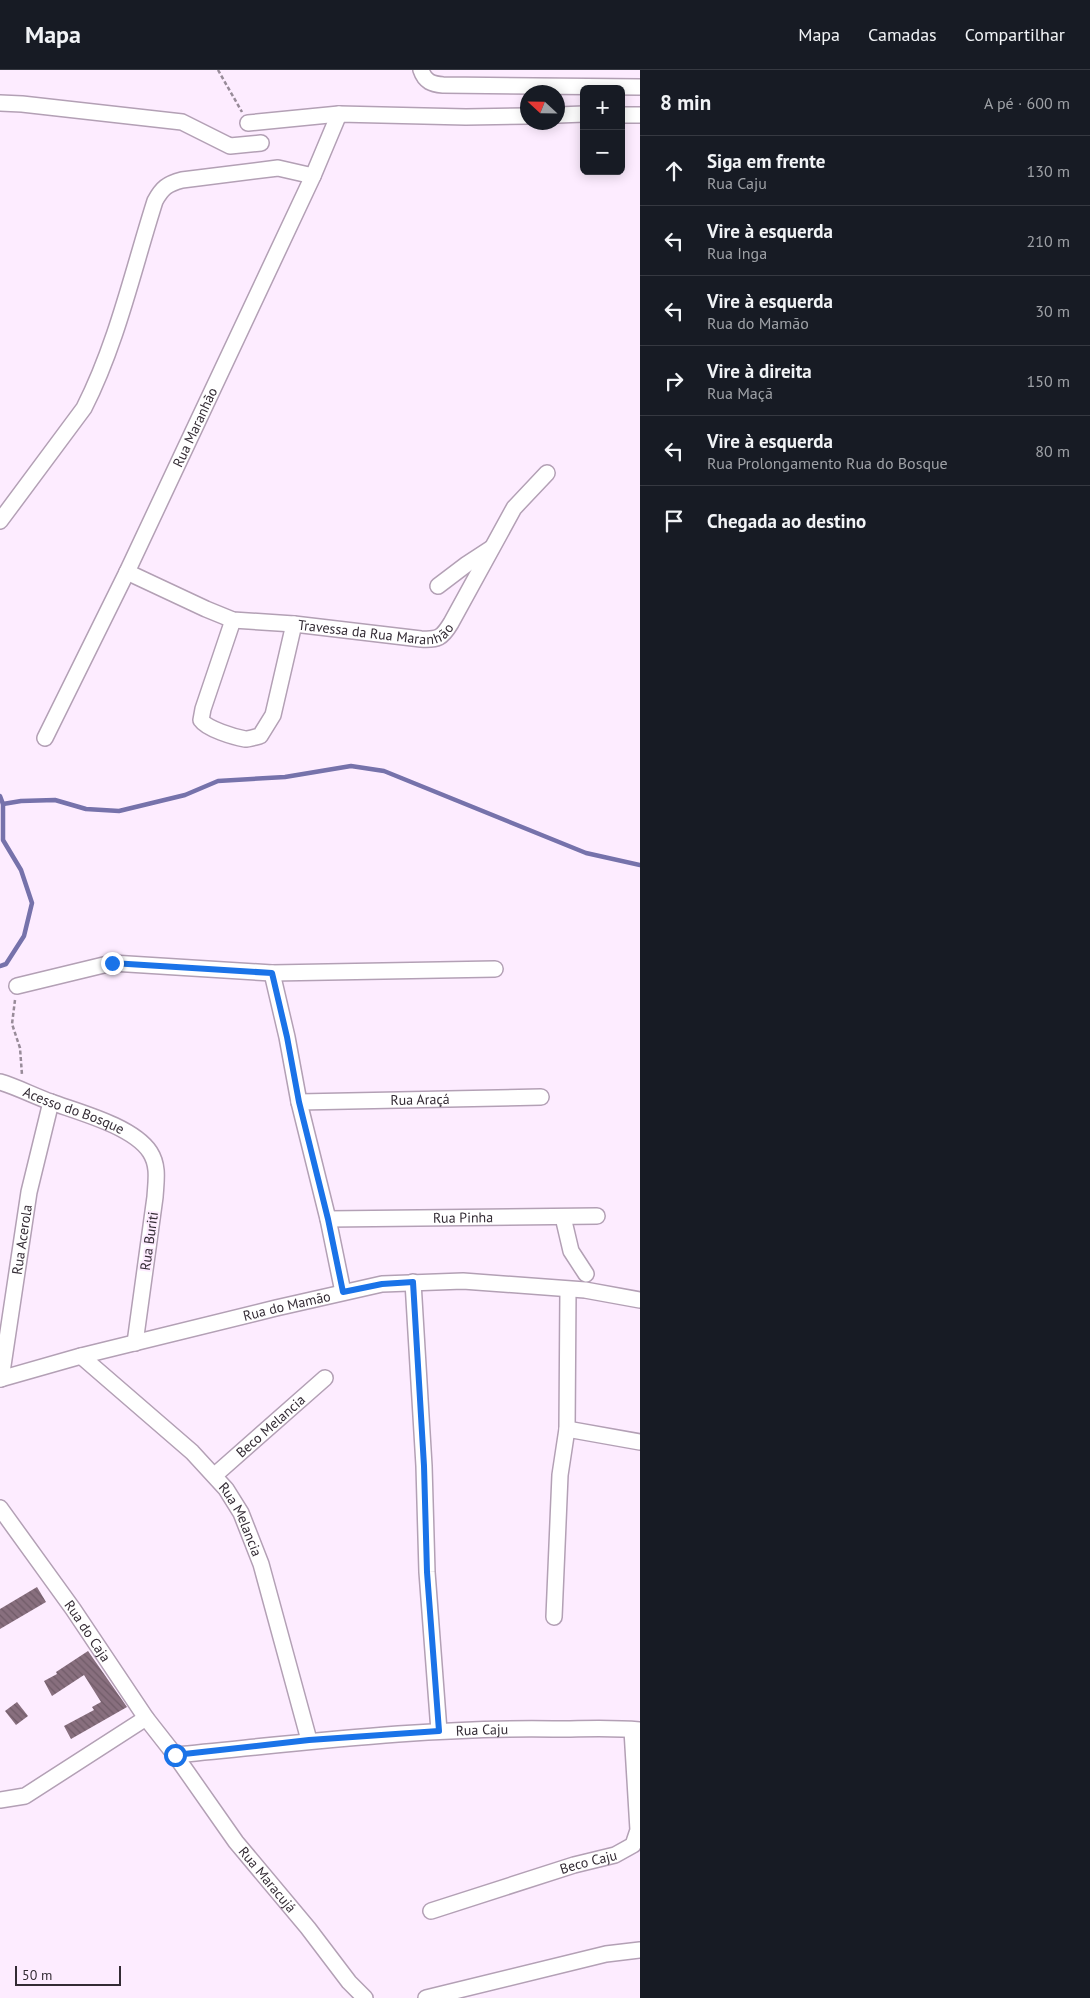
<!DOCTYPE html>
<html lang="pt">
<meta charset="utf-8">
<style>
body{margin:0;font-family:"PT Sans",sans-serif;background:#20242c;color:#f1f3f6}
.controls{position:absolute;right:15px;top:15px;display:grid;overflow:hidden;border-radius:8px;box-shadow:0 2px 12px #0003}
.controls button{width:45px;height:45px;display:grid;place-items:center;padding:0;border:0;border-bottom:1px solid #363941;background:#171b24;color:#f1f3f6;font:25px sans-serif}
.compass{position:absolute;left:520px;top:15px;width:45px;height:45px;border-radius:50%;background:#171b24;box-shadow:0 2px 12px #0003;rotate:292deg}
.scale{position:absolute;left:15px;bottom:12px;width:106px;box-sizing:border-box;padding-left:5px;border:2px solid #332b34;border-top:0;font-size:14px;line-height:18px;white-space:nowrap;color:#332b34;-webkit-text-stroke:4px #fdecff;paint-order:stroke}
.stop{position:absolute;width:15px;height:15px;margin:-11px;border:4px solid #1a73e8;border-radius:50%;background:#fff}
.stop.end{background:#1a73e8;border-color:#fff;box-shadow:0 1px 5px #0008}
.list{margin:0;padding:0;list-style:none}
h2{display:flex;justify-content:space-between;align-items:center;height:65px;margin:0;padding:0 20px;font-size:21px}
h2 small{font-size:16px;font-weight:400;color:#9ea1a6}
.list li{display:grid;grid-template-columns:32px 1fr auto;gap:15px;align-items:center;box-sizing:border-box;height:70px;padding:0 20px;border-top:1px solid #363941}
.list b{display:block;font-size:19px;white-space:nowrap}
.list p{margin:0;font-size:16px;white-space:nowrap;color:#9ea1a6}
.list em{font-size:16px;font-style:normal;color:#9ea1a6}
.icon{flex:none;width:28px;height:28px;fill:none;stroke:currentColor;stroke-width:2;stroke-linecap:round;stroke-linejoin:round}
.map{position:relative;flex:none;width:640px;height:1928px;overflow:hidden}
header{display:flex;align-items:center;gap:30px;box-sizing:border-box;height:70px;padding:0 25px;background:#171b24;border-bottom:1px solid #363941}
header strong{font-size:24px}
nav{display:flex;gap:28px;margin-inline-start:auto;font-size:18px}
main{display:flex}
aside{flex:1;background:#171b24}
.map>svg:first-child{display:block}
</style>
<header>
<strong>Mapa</strong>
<nav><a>Mapa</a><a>Camadas</a><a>Compartilhar</a></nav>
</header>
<main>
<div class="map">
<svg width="640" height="1928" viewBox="0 0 640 1928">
<defs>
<pattern id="building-back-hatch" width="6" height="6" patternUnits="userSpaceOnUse" patternTransform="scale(1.25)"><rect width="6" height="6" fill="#886f7e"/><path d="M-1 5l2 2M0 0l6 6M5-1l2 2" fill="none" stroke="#705b68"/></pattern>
</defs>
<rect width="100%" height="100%" fill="#fdecff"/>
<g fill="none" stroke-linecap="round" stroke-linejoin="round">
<g stroke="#7672ab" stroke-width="4.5">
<path d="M 0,726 L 3,734 L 3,770 L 21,800 L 32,833 L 24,866 L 6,894 L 0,896"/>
<path d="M 3,734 L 21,731 L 55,730 L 86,739 L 119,741 L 185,725 L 218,711 L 285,707 L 351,696 L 384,701 L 586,783 L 640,795"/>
</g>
</g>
<g fill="url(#building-back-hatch)">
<path d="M 37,1517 L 46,1532 L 0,1559 L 0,1539 Z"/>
<path d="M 88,1581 L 127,1637 L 71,1669 L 64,1656 L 94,1640 L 92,1637 L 101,1632 L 84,1605 L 52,1626 L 44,1611 L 57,1604 L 56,1602 Z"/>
<path d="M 17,1632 L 28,1646 L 16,1655 L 5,1641 Z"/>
</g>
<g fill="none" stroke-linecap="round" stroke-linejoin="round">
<defs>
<g id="minor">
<path d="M 421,0 C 425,12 432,14 443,15 L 640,17"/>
<path d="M 0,33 L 22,34 L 182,52 L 230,76 L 261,73"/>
<path d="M 558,45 L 584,44"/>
<path d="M 621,45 L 640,45"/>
<path d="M 248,53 L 339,44 L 466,47 L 528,46"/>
<path d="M 0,451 L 84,338 C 117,273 133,200 155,131 C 162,118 167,114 182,110 L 278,98 L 313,106"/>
<path id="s1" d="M 127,502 L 206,539 L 233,550 L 294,554 L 421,569 C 438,570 442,568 451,553 L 514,438 L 547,403"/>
<path d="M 438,516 L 467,494 L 490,479"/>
<path d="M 233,550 L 203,639 L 201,650 C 207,659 234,667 245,669 C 249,669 255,667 260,666 L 273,645 L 294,554"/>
<path id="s2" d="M 45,668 L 127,502 L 313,106 L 339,44"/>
<path d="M 272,903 L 287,967 L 299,1032 L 328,1149 L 343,1222"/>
<path d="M 17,916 L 112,893 L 272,903 L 495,899"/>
<path id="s3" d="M 0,1012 C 17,1017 34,1026 51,1032 C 78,1042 133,1056 150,1082 C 159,1096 156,1111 155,1127 L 135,1273"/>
<path id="s4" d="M 299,1032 L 541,1027"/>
<path d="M 563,1147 L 571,1181 L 586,1204"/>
<path id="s5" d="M 328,1149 L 597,1146"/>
<path d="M 413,1212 L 424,1396 L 427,1502 L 439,1661"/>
<path id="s6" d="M 81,1286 L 192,1382 L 226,1419 L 241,1443 L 261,1494 L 309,1670"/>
<path id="s7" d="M 0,1309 L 81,1286 L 276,1238 L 382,1214 L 463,1211 L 585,1220 L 640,1230"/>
<path id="s8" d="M 1,1309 L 29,1122 L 51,1032"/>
<path d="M 567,1359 L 640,1372"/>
<path id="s9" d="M 215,1405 L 325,1308"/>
<path id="s10" d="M 0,1438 L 73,1539 L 146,1648 L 175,1685 L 236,1772 L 308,1858 L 349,1912 L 365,1928"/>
<path d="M 554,1547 L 560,1405 L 567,1359 L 568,1220"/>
<path id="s11" d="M 175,1685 C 301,1673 426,1657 553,1659 C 582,1659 611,1657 640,1660"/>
<path d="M 0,1730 L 25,1726 L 146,1648"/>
<path id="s12" d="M 431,1841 L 574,1795 L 615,1785 L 633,1775 L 638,1760 L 632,1660"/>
<path d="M 426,1928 L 606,1884 L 640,1880"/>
</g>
</defs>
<use href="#minor" stroke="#b3a0b5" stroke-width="18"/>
<g stroke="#988b99" stroke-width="2.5" stroke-dasharray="4 2.5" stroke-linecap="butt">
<path d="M 218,0 L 242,42"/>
<path d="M 15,930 L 12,954 L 20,978 L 22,1005"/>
</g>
<use href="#minor" stroke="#fff" stroke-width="15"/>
</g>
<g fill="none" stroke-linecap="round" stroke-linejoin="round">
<path stroke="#1a73e8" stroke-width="6" d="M 112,893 L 272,903 L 287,967 L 299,1032 L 328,1149 L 343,1222 L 382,1214 L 413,1212 L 424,1396 L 427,1502 L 439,1661 L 309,1670 L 175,1685"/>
</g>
<g text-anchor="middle" stroke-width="4" stroke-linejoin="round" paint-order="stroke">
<g font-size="14" fill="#332b34" stroke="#fdecff">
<text dy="5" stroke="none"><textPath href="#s2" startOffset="345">Rua Maranhão</textPath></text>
<text dy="5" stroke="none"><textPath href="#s1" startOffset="261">Travessa da Rua Maranhão</textPath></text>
<text dy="5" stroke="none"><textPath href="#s4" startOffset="121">Rua Araçá</textPath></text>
<text dy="5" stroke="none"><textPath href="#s3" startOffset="79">Acesso do Bosque</textPath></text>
<text dy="5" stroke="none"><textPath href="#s5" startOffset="135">Rua Pinha</textPath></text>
<text dy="5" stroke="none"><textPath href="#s8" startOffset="141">Rua Acerola</textPath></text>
<text transform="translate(149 1171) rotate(-82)" y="5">Rua Buriti</text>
<text dy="5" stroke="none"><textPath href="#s7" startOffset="296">Rua do Mamão</textPath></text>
<text dy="5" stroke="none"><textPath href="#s9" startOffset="74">Beco Melancia</textPath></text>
<text dy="5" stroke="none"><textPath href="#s6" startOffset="231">Rua Melancia</textPath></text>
<text dy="5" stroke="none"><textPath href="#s10" startOffset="151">Rua do Caja</textPath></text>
<text dy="5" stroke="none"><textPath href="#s11" startOffset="308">Rua Caju</textPath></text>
<text dy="5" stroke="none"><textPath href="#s12" startOffset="165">Beco Caju</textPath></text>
<text dy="5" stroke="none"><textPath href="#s10" startOffset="458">Rua Maracujá</textPath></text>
</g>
</g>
</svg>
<div class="controls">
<button>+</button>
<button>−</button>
</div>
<svg class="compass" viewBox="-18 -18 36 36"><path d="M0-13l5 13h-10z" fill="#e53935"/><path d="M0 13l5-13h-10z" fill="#9ea1a6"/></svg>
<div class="scale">50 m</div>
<div class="stop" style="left:175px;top:1685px"></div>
<div class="stop end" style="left:112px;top:893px"></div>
</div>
<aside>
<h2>8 min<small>A pé · 600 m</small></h2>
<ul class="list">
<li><svg class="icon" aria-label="ahead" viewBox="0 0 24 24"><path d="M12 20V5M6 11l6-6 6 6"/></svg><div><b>Siga em frente</b><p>Rua Caju</p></div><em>130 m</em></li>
<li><svg class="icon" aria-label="left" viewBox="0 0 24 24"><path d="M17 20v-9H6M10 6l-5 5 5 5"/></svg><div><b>Vire à esquerda</b><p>Rua Inga</p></div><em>210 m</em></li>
<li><svg class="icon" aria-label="left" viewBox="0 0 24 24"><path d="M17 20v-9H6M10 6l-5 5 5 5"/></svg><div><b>Vire à esquerda</b><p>Rua do Mamão</p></div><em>30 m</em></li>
<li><svg class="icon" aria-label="right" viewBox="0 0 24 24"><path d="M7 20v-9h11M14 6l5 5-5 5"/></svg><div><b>Vire à direita</b><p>Rua Maçã</p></div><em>150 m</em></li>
<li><svg class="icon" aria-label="left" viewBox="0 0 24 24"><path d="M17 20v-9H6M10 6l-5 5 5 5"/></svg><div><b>Vire à esquerda</b><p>Rua Prolongamento Rua do Bosque</p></div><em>80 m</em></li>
<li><svg class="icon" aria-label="arrive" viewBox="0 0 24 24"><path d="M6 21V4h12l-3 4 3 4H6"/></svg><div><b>Chegada ao destino</b></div></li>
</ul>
</aside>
</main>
